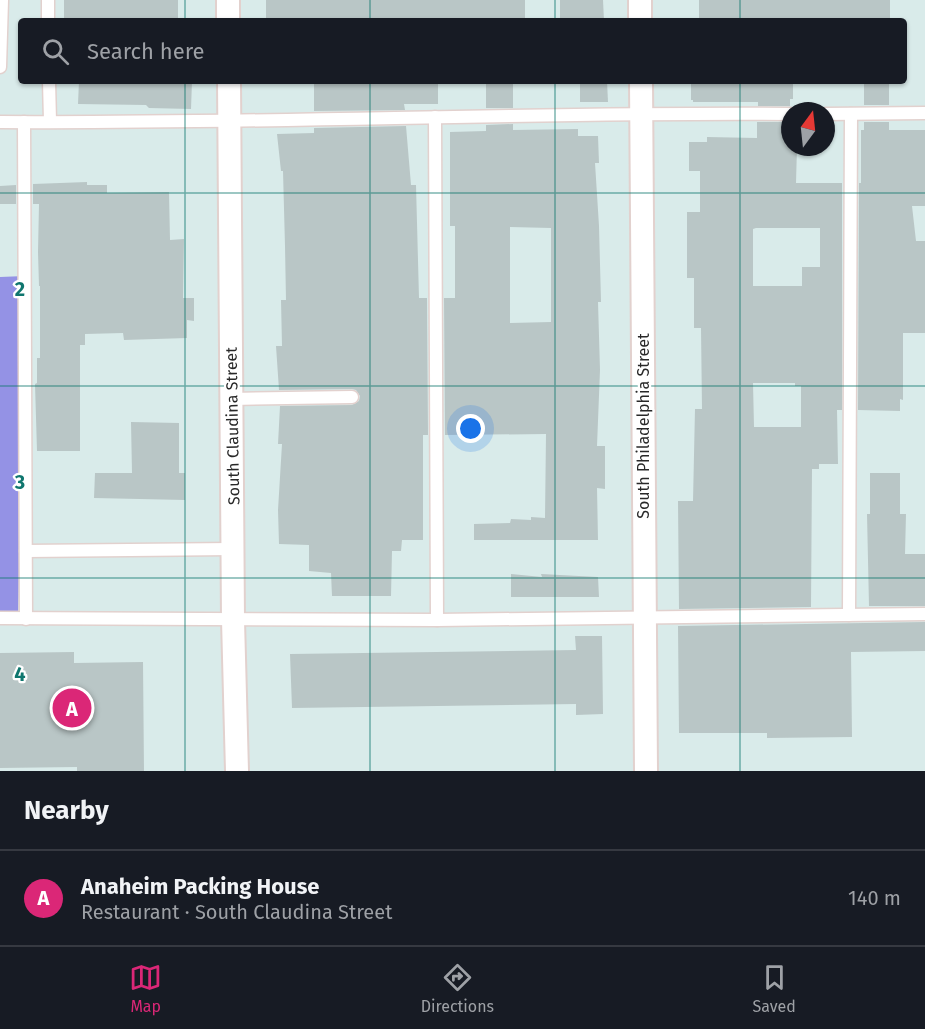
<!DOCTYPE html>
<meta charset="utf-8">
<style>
body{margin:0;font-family:"Fira Sans",sans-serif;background:#20242c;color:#f1f3f6}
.compass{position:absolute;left:781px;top:102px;width:54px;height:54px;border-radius:50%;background:#171b24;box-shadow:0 2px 4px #0004;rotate:15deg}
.you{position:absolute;left:471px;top:429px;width:21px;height:21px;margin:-15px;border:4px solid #fff;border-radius:50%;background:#1a73e8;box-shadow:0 0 0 9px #1a73e833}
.badge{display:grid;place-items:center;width:39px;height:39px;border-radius:50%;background:#db2777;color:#fff;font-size:20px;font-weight:700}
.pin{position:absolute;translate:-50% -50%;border:3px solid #fff;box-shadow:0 2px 6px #0006}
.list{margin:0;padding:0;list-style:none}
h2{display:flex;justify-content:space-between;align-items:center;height:78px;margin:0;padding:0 24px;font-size:26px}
h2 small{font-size:20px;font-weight:400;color:#9ea1a6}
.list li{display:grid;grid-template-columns:39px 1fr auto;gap:18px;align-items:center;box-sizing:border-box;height:96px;padding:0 24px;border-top:2px solid #363941}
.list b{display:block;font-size:22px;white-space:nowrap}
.list p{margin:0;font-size:20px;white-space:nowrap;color:#9ea1a6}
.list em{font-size:20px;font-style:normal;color:#9ea1a6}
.icon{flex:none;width:33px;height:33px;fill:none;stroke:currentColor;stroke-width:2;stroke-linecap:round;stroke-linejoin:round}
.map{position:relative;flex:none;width:925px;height:771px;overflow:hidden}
.search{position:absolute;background:#171b24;box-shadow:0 2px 4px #0004;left:18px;right:18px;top:18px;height:66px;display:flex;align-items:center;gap:15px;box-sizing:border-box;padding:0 21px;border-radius:6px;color:#9ea1a6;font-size:22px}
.sheet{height:174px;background:#171b24}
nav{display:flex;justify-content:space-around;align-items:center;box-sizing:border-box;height:84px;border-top:2px solid #363941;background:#171b24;font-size:16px;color:#9ea1a6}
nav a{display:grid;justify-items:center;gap:3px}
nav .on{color:#db2777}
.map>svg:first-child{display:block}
</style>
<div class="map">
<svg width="925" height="771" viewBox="0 0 925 771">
<rect width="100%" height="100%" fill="#d9ebea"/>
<path fill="#9492e5" d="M 25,276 L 18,618 L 0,618 L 0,277 Z"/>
<g fill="#b9c6c6" fill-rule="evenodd">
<rect x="64" y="0" width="114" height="21"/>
<path d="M 266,0 L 525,0 L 525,21 L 269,21 L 266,19 Z"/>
<path d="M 560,0 L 603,0 L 604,21 L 560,21 Z"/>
<rect x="699" y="0" width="191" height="21"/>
<path d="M 79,81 L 192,81 L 191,109 L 149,108 L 146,105 L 78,104 Z"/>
<path d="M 314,81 L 438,81 L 438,104 L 404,104 L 405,110 L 314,111 Z"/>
<rect x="486" y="81" width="27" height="27"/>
<path d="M 580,81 L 607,81 L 608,102 L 580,102 Z"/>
<path d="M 691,81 L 793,81 L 793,99 L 790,99 L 790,106 L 758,106 L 758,102 L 693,102 L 693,100 L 691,100 Z"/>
<rect x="864" y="81" width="25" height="24"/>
<path d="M 757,122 L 790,122 L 790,147 L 797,147 L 796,183 L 842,183 L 842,410 L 837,410 L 838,464 L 819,464 L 819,469 L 812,469 L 811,607 L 679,609 L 678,501 L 693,501 L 695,409 L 702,409 L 701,328 L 694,328 L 694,278 L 687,278 L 687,212 L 700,212 L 700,171 L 689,171 L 689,142 L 707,142 L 707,137 L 757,138 ZM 756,228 L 820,228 L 820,267 L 802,267 L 802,286 L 753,286 L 753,229 ZM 753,383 L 795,383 L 795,386 L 801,386 L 801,427 L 754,427 Z"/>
<path d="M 864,122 L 889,122 L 889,130 L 925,130 L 925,206 L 912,206 L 916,241 L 925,241 L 925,333 L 903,333 L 903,400 L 900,399 L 900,411 L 858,410 L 859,183 L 861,183 L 861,130 L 864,130 Z"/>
<path d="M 513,124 L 513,130 L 578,129 L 578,136 L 598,136 L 599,163 L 595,163 L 599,226 L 601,302 L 598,302 L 600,370 L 597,446 L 605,446 L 605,489 L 597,488 L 598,540 L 474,540 L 474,524 L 510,523 L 511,519 L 531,520 L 531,517 L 545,518 L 546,434 L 445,435 L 444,298 L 455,298 L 455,226 L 450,226 L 450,132 L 486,131 L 486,125 ZM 510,227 L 551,228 L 551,322 L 510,323 Z"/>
<path d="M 406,126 L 411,185 L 416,185 L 419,298 L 427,298 L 428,435 L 423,435 L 423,540 L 402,540 L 401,551 L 392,551 L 391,596 L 332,596 L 331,573 L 309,571 L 309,545 L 279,544 L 278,510 L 282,444 L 278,444 L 280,406 L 352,405 L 359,401 L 360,396 L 356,390 L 352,389 L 279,390 L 276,346 L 282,346 L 281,300 L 286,300 L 285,246 L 283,171 L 281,171 L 277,134 L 314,133 L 314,128 Z"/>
<path d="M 87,182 L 87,185 L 107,185 L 107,193 L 169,192 L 170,240 L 184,239 L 183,298 L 194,298 L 194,321 L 187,320 L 187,338 L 124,340 L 123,333 L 85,334 L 85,345 L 80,345 L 80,451 L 37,451 L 35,384 L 37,383 L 37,358 L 40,358 L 40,286 L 39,286 L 38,252 L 39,204 L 33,204 L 33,184 Z"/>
<path d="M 16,185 L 16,204 L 0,204 L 0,186 Z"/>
<path d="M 131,422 L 179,423 L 179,473 L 185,473 L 185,500 L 94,498 L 95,473 L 132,473 Z"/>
<path d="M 870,473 L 900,473 L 900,514 L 906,514 L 905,554 L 925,554 L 925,606 L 869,606 L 867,514 L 870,514 Z"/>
<path d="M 511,574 L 542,577 L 541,574 L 598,577 L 599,597 L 511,597 Z"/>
<path d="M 925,622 L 925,651 L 851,652 L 852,737 L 767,738 L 767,733 L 679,733 L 678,626 Z"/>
<path d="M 575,636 L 602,636 L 603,714 L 576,715 L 576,704 L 292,708 L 290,654 L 576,650 Z"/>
<path d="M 74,652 L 74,663 L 143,662 L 144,771 L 77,771 L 77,767 L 0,768 L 0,653 Z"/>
</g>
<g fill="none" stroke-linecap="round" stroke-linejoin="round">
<defs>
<g id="service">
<path d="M 48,0 L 48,21"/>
<path d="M 0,67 L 2,0"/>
<path d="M 49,81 L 50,121"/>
<path d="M 826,114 L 925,113"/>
<path d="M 435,117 L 437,620"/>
<path d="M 0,122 C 263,124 527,112 790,114"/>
<path d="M 24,122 L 26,619"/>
<path d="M 231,399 L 352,397"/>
<path d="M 26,551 L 233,549"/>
<path d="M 849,615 L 851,114"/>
<path d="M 0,618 L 437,620 L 925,614"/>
</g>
<g id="minor">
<path d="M 228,0 L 228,21"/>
<path d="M 640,0 L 640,21"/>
<path d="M 229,81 L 233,620 L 237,771"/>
<path d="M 641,81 L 646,771"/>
</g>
</defs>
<use href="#service" stroke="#e2d1ce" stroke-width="15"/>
<use href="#minor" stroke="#e2d1ce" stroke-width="26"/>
<use href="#service" stroke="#fff" stroke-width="12"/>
<use href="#minor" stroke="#fff" stroke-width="22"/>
</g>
<path fill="none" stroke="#0f766e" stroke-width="1.5" stroke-opacity="0.55" d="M 185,0 L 185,21M 370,0 L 370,21M 555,0 L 555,21M 740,0 L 740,21M 185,81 L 185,771M 370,81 L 370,771M 555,81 L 555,771M 740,81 L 740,771M 0,193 L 925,193M 0,386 L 925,386M 0,578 L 925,578"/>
<g text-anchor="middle" stroke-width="4.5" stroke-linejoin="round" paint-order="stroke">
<g font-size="16" fill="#282828" stroke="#fff">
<text transform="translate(232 426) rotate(-91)" y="6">South Claudina Street</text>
<text transform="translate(643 426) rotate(-90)" y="6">South Philadelphia Street</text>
</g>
</g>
<g font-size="20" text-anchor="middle" font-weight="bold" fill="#0f766e" stroke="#fff" stroke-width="4.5" stroke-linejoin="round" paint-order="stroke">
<text x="20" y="296">2</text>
<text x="20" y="489">3</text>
<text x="20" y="681">4</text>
</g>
</svg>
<svg class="compass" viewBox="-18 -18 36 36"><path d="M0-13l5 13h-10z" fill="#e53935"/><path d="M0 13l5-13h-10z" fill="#9ea1a6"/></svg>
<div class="you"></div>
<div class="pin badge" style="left:72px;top:708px">A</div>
<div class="search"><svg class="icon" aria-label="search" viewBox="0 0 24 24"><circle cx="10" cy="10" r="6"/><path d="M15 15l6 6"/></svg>Search here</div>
</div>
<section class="sheet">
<h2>Nearby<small></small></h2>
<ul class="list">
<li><span class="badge">A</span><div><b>Anaheim Packing House</b><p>Restaurant · South Claudina Street</p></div><em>140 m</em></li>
</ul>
</section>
<nav>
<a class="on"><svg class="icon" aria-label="map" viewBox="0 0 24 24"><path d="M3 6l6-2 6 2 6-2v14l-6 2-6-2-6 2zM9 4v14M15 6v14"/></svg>Map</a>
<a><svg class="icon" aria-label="directions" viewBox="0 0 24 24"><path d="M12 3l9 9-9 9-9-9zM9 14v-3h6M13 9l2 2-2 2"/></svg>Directions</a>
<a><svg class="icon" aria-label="saved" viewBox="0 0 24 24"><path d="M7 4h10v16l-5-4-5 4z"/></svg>Saved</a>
</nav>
